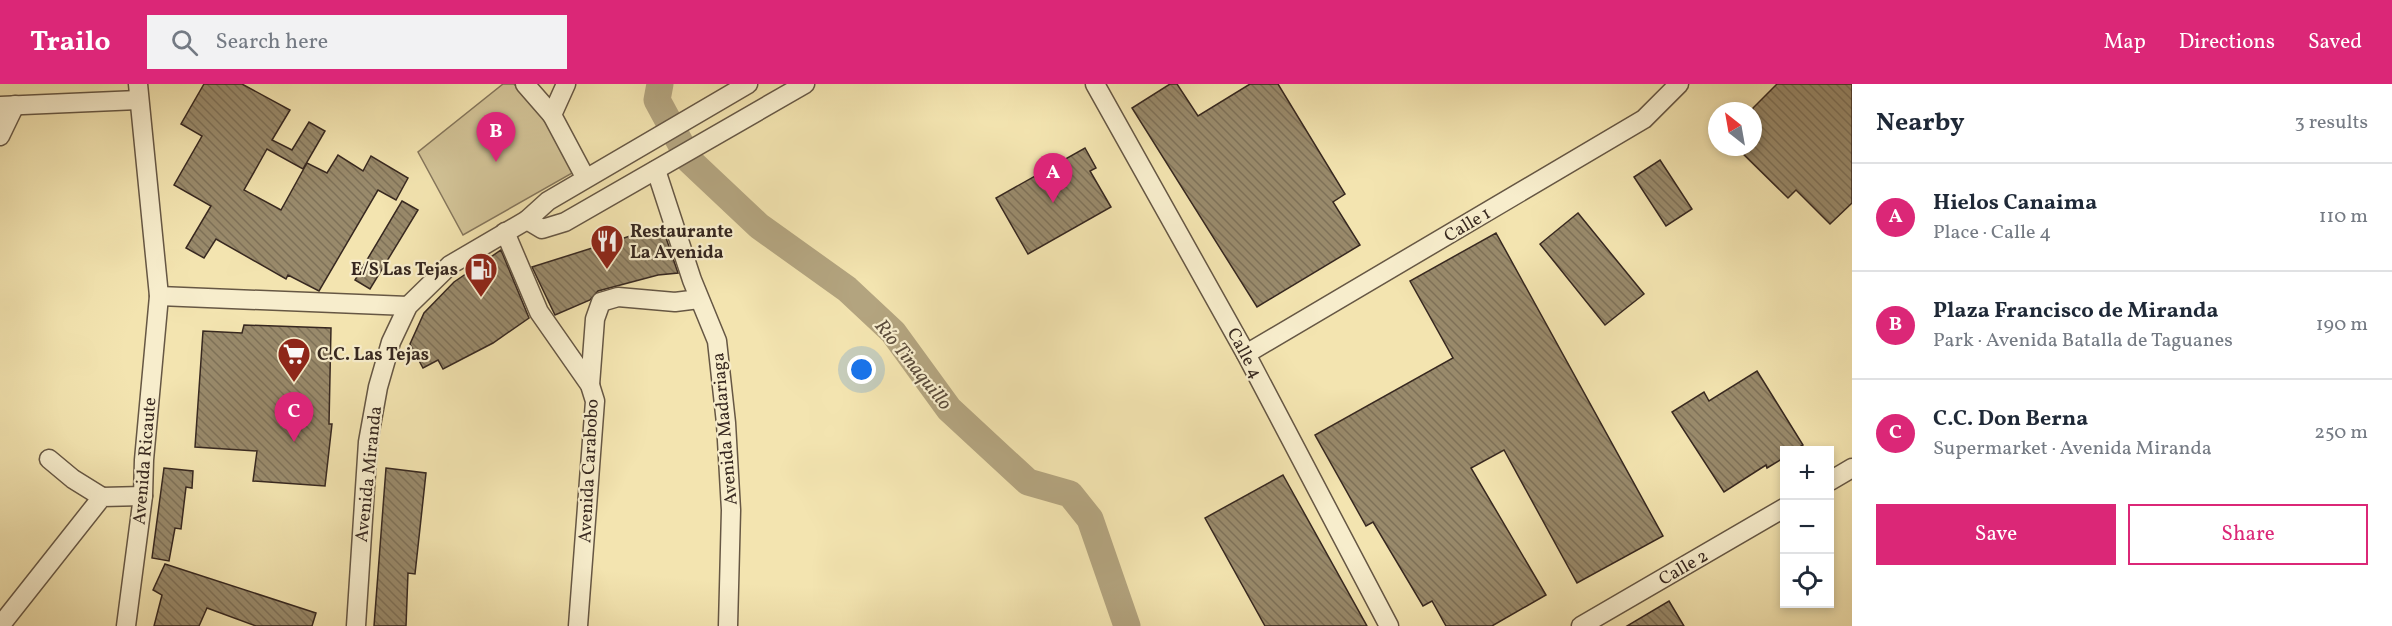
<!DOCTYPE html>
<meta charset="utf-8">
<style>
body{margin:0;font-family:Vollkorn,serif;background:#f2f2f3;color:#1f2937}
.controls{position:absolute;right:18px;bottom:18px;display:grid;overflow:hidden;border-radius:0px;box-shadow:0 3px 9px #0003}
.controls button{width:54px;height:54px;display:grid;place-items:center;padding:0;border:0;border-bottom:2px solid #e0e1e3;background:#fff;color:#1f2937;font:30px sans-serif}
.compass{position:absolute;left:1708px;top:18px;width:54px;height:54px;border-radius:50%;background:#fff;box-shadow:0 3px 9px #0003;rotate:329deg}
.you{position:absolute;left:862px;top:286px;width:21px;height:21px;margin:-15px;border:4px solid #fff;border-radius:50%;background:#1a73e8;box-shadow:0 0 0 9px #1a73e833}
.badge{display:grid;place-items:center;width:39px;height:39px;border-radius:50%;background:#db2777;color:#fff;font-size:20px;font-weight:700}
.pin{position:absolute;translate:-50% -50px;filter:drop-shadow(0 2px 3px #0008)}
.pin::after{content:'';position:absolute;top:32px;width:21px;height:18px;background:inherit;clip-path:polygon(0 0,100% 0,50% 100%)}
.list{margin:0;padding:0;list-style:none}
h2{display:flex;justify-content:space-between;align-items:center;height:78px;margin:0;padding:0 24px;font-size:26px}
h2 small{font-size:20px;font-weight:400;color:#747a83}
.list li{display:grid;grid-template-columns:39px 1fr auto;gap:18px;align-items:center;box-sizing:border-box;height:108px;padding:0 24px;border-top:2px solid #e0e1e3}
.list b{display:block;font-size:22px;white-space:nowrap}
.list p{margin:0;font-size:20px;white-space:nowrap;color:#747a83}
.list em{font-size:20px;font-style:normal;color:#747a83}
.actions{display:flex;gap:12px;padding:18px 24px}
.actions a{flex:1;padding:14px 0;border:2px solid #db2777;border-radius:0px;text-align:center;font-size:21px;color:#db2777}
.actions .main{background:#db2777;color:#fff}
.icon{flex:none;width:33px;height:33px;fill:none;stroke:currentColor;stroke-width:2;stroke-linecap:round;stroke-linejoin:round}
.map{position:relative;flex:none;width:1852px;height:542px;overflow:hidden}
header{display:flex;align-items:center;gap:36px;box-sizing:border-box;height:84px;padding:0 30px;background:#db2777;color:#fff}
header strong{font-size:28px}
nav{display:flex;gap:33px;margin-inline-start:auto;font-size:21px}
.search{width:420px;height:54px;background:#f2f2f3;display:flex;align-items:center;gap:15px;box-sizing:border-box;padding:0 21px;border-radius:0px;color:#747a83;font-size:22px}
main{display:flex}
aside{flex:1;background:#fff}
.map>svg:first-child{display:block}
</style>
<header>
<strong>Trailo</strong>
<div class="search"><svg class="icon" aria-label="search" viewBox="0 0 24 24"><circle cx="10" cy="10" r="6"/><path d="M15 15l6 6"/></svg>Search here</div>
<nav><a>Map</a><a>Directions</a><a>Saved</a></nav>
</header>
<main>
<div class="map">
<svg width="1852" height="542" viewBox="0 0 1852 542">
<defs>
<pattern id="building-back-hatch" width="6" height="6" patternUnits="userSpaceOnUse" patternTransform="scale(1.5)"><rect width="6" height="6" fill="#998a6b"/><path d="M-1 5l2 2M0 0l6 6M5-1l2 2" fill="none" stroke="#7e7158"/></pattern>
</defs>
<rect width="100%" height="100%" fill="#f3e4b0"/>
<filter id="stains"><feTurbulence type="fractalNoise" baseFrequency=".00333" numOctaves="4"/><feColorMatrix values="0 0 0 0 .2 0 0 0 0 .09 0 0 0 0 .02 0 0 0 .5 -.17"/></filter>
<radialGradient id="worn" r=".72"><stop offset=".6" stop-color="#630" stop-opacity="0"/><stop offset="1" stop-color="#630" stop-opacity=".3"/></radialGradient>
<path fill="#d3c498" stroke="#85765c" stroke-width="1.5" d="M 503,0 L 514,0 L 548,38 L 574,88 L 463,151 L 418,68 Z"/>
<g fill="none" stroke-linecap="round" stroke-linejoin="round">
<path stroke="#b3a47f" stroke-width="27" d="M 660,0 L 657,16 L 690,77 L 759,142 L 847,205 L 893,248 L 949,325 L 1028,398 L 1070,410 L 1090,435 L 1127,542"/>
</g>
<g fill="url(#building-back-hatch)" stroke="#372820" stroke-width="1.5">
<path d="M 204,0 L 242,0 L 290,26 L 272,56 L 292,66 L 309,38 L 325,47 L 303,85 L 267,65 L 244,106 L 281,126 L 307,79 L 327,89 L 338,71 L 363,87 L 371,72 L 408,94 L 396,116 L 378,106 L 319,207 L 288,191 L 286,195 L 216,155 L 204,174 L 186,164 L 211,122 L 174,101 L 202,52 L 181,40 Z"/>
<path d="M 1170,0 L 1177,0 L 1198,32 L 1250,0 L 1278,0 L 1345,110 L 1333,118 L 1360,161 L 1257,223 L 1132,24 Z"/>
<path d="M 1777,0 L 1852,0 L 1852,119 L 1830,140 L 1796,106 L 1788,114 L 1736,63 L 1753,63 L 1753,24 Z"/>
<path d="M 1085,64 L 1096,84 L 1090,87 L 1111,123 L 1028,170 L 996,114 Z"/>
<path d="M 1660,76 L 1692,125 L 1666,142 L 1634,93 Z"/>
<path d="M 402,117 L 418,126 L 370,205 L 355,196 Z"/>
<path d="M 1578,129 L 1644,210 L 1605,241 L 1540,160 Z"/>
<path d="M 662,142 L 678,189 L 658,191 L 598,207 L 590,216 L 555,231 L 532,183 Z"/>
<path d="M 1496,149 L 1663,452 L 1577,499 L 1504,366 L 1471,384 L 1546,511 L 1492,542 L 1446,542 L 1432,517 L 1423,522 L 1373,438 L 1366,442 L 1315,351 L 1453,274 L 1410,197 Z"/>
<path d="M 501,166 L 529,234 L 493,259 L 443,285 L 438,276 L 423,284 L 410,260 L 424,229 L 454,198 Z"/>
<path d="M 244,241 L 331,244 L 329,340 L 332,340 L 325,402 L 253,397 L 257,367 L 195,363 L 203,247 L 242,249 Z"/>
<path d="M 1757,287 L 1803,361 L 1795,366 L 1785,366 L 1785,373 L 1767,384 L 1766,381 L 1724,408 L 1672,328 L 1704,308 L 1709,317 Z"/>
<path d="M 164,384 L 193,387 L 192,404 L 186,403 L 181,445 L 175,444 L 169,477 L 152,474 Z"/>
<path d="M 386,384 L 426,389 L 415,490 L 408,489 L 406,542 L 374,542 Z"/>
<path d="M 1283,391 L 1367,542 L 1265,542 L 1205,434 Z"/>
<path d="M 165,480 L 316,529 L 312,542 L 256,542 L 207,524 L 199,542 L 154,542 L 162,511 L 153,506 Z"/>
<path d="M 1669,517 L 1684,542 L 1627,542 Z"/>
</g>
<g fill="none" stroke-linecap="round" stroke-linejoin="round">
<defs>
<g id="minor">
<path d="M 525,0 L 552,31"/>
<path d="M 566,0 L 552,31 L 585,93"/>
<path d="M 1095,0 L 1246,270 L 1389,542"/>
<path d="M 0,22 L 138,16"/>
<path d="M 0,52 L 15,21"/>
<path d="M 656,86 L 692,196 L 717,257 L 726,339 L 731,426 L 728,542"/>
<path d="M 527,136 L 542,145 L 565,138 L 805,0"/>
<path d="M 505,148 L 539,228 L 590,301 L 595,317 L 578,542"/>
<path d="M 159,212 L 408,222"/>
<path d="M 1246,270 L 1644,35 L 1679,0"/>
<path d="M 590,301 L 595,235 L 601,218 L 618,213 L 675,218 L 699,215"/>
<path d="M 49,375 L 73,395 L 102,413"/>
<path d="M 1830,397 L 1852,384"/>
<path d="M 0,542 L 102,413 L 143,412"/>
<path d="M 126,542 L 143,412 L 144,376 L 159,212 L 138,0"/>
<path d="M 356,542 L 368,358 L 378,303 L 391,258 L 408,222 L 450,181 L 527,136 L 548,117 L 748,0"/>
<path d="M 1581,542 L 1784,424"/>
</g>
</defs>
<use href="#minor" stroke="#665744" stroke-width="21"/>
<use href="#minor" stroke="#f7edcc" stroke-width="18"/>
</g>
<defs>
<symbol id="restaurant-pin" viewBox="-11 -11 22 30"><path d="M0 17L-7.5 6A9.5 9.5 0 1 1 7.5 6Z" fill="#8f2418" stroke="#f7edcc"/><path d="M-5-6h1v4h1v-4h1v4h1v-4h1v5L-1.5 .5V6h-2V.5L-5-1ZM5-6V6H3V1.5H1.5Q1.5-4 5-6Z" fill="#fff"/></symbol>
<symbol id="fuel-pin" viewBox="-11 -11 22 30"><path d="M0 17L-7.5 6A9.5 9.5 0 1 1 7.5 6Z" fill="#8f2418" stroke="#f7edcc"/><path d="M-5.5-6h7V0h2V4h1.3V-2.5L3-4.5l.8-.8L6-3V5H2.5V1h-1V6h-7ZM-4.2-4.7v3.2H.2V-4.7Z" fill="#fff"/></symbol>
<symbol id="supermarket-pin" viewBox="-11 -11 22 30"><path d="M0 17L-7.5 6A9.5 9.5 0 1 1 7.5 6Z" fill="#8f2418" stroke="#f7edcc"/><path d="M-6-5.5h2.5l.6 2H6L4.5 2H-2.5L-4.4-4H-6ZM-1.5 3.2a1.3 1.3 0 1 0 .1 0ZM3 3.2a1.3 1.3 0 1 0 .1 0Z" fill="#fff"/></symbol>
</defs>
<g fill-rule="evenodd">
<use href="#restaurant-pin" x="588" y="138" width="38" height="52"/>
<use href="#fuel-pin" x="462" y="166" width="38" height="52"/>
<use href="#supermarket-pin" x="275" y="251" width="38" height="52"/>
</g>
<g text-anchor="middle" stroke-width="4.5" stroke-linejoin="round" paint-order="stroke">
<g font-size="18" fill="#372820" stroke="#f7edcc">
<text transform="translate(1467 140) rotate(-31)" y="6">Calle 1</text>
<text transform="translate(1245 269) rotate(62)" y="6">Calle 4</text>
<text transform="translate(724 345) rotate(-95)" y="6">Avenida Madariaga</text>
<text transform="translate(144 377) rotate(-85)" y="6">Avenida Ricaute</text>
<text transform="translate(588 387) rotate(-87)" y="6">Avenida Carabobo</text>
<text transform="translate(368 390) rotate(-84)" y="6">Avenida Miranda</text>
<text transform="translate(1683 483) rotate(-30)" y="6">Calle 2</text>
</g>
<g font-size="18" font-weight="bold" fill="#372820" stroke="#f7edcc" text-anchor="start">
<text x="630" y="153">Restaurante<tspan x="630" dy="21">La Avenida</tspan></text>
<text x="458" y="191" text-anchor="end">E/S Las Tejas</text>
<text x="317" y="276">C.C. Las Tejas</text>
</g>
<g font-size="20" font-style="italic" fill="#5c4d3c" stroke="#f7edcc">
<text transform="translate(914 280) rotate(51)" y="7">Río Tinaquillo</text>
</g>
</g>
<rect width="100%" height="100%" filter="url(#stains)"/>
<rect width="100%" height="100%" fill="url(#worn)"/>
</svg>
<div class="controls">
<button>+</button>
<button>−</button>
<button><svg class="icon" aria-label="locate" viewBox="0 0 24 24"><circle cx="12" cy="12" r="6"/><path d="M12 2v4M12 18v4M2 12h4M18 12h4"/></svg></button>
</div>
<svg class="compass" viewBox="-18 -18 36 36"><path d="M0-13l5 13h-10z" fill="#e53935"/><path d="M0 13l5-13h-10z" fill="#747a83"/></svg>
<div class="you"></div>
<div class="pin badge" style="left:1053px;top:119px">A</div>
<div class="pin badge" style="left:496px;top:78px">B</div>
<div class="pin badge" style="left:294px;top:358px">C</div>
</div>
<aside>
<h2>Nearby<small>3 results</small></h2>
<ul class="list">
<li><span class="badge">A</span><div><b>Hielos Canaima</b><p>Place · Calle 4</p></div><em>110 m</em></li>
<li><span class="badge">B</span><div><b>Plaza Francisco de Miranda</b><p>Park · Avenida Batalla de Taguanes</p></div><em>190 m</em></li>
<li><span class="badge">C</span><div><b>C.C. Don Berna</b><p>Supermarket · Avenida Miranda</p></div><em>250 m</em></li>
</ul>
<div class="actions"><a class="main">Save</a><a>Share</a></div>
</aside>
</main>
